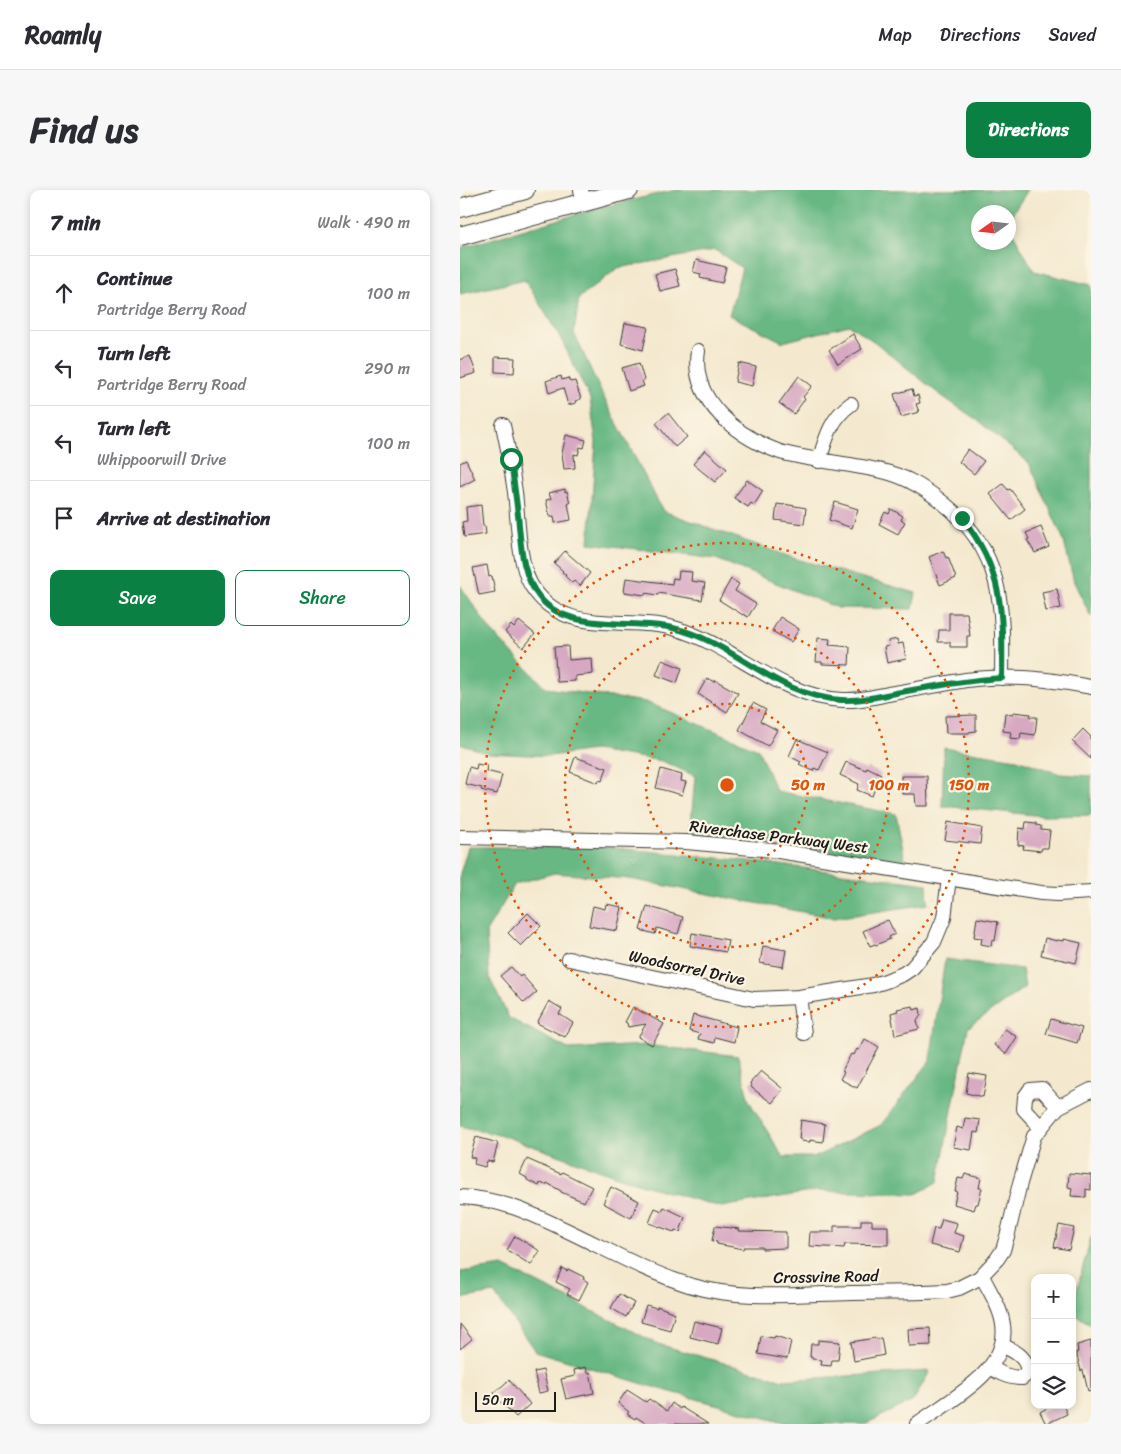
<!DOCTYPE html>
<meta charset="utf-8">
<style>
body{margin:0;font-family:Sriracha,sans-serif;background:#f7f7f7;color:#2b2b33}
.controls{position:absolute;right:15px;bottom:15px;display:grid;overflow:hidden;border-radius:10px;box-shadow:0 2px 8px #0003}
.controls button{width:45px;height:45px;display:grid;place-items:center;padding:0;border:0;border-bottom:1px solid #e1e1e2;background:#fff;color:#2b2b33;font:25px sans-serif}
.compass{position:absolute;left:511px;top:15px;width:45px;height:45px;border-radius:50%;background:#fff;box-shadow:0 2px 8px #0003;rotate:256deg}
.scale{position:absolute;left:15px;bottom:12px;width:81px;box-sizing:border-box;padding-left:5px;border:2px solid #1c1c1c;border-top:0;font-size:14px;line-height:18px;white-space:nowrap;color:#1c1c1c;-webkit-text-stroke:4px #fcf5e5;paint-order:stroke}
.stop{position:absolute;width:15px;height:15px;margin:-11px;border:4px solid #0b8043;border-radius:50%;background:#fff}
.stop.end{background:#0b8043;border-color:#fff;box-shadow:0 1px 5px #0008}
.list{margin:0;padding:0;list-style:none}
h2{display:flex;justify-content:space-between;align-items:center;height:65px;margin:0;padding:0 20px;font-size:21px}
h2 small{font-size:16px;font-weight:400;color:#7c7c81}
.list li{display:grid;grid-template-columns:32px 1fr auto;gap:15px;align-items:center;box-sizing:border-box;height:75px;padding:0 20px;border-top:1px solid #e1e1e2}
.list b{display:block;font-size:19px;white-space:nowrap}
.list p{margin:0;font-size:16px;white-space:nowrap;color:#7c7c81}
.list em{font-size:16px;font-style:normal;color:#7c7c81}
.actions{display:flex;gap:10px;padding:15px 20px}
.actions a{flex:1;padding:11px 0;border:1px solid #0b8043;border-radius:10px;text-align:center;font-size:18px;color:#0b8043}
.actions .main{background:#0b8043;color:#fff}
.icon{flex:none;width:28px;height:28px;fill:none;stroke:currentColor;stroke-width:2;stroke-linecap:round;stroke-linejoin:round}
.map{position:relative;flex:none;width:631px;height:1234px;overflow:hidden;border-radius:10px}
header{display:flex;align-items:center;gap:30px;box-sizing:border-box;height:70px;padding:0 25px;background:#fff;border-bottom:1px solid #e1e1e2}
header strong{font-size:24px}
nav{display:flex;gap:28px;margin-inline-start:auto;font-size:18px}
.intro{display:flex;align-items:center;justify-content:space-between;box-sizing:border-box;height:120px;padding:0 30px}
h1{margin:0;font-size:35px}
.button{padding:12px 22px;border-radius:10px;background:#0b8043;color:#fff;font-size:18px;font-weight:700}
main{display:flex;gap:30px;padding:0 30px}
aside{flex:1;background:#fff;border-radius:10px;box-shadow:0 2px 8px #0003}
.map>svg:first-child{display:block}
</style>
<header>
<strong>Roamly</strong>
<nav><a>Map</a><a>Directions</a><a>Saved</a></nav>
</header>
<div class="intro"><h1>Find us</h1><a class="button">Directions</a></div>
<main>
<aside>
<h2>7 min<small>Walk · 490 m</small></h2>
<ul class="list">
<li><svg class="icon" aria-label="ahead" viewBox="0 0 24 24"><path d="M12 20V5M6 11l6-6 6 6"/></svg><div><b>Continue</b><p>Partridge Berry Road</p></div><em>100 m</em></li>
<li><svg class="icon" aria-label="left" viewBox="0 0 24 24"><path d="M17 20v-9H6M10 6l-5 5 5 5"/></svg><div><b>Turn left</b><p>Partridge Berry Road</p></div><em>290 m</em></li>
<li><svg class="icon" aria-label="left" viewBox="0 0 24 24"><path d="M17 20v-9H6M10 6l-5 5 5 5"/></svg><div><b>Turn left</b><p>Whippoorwill Drive</p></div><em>100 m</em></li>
<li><svg class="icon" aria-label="arrive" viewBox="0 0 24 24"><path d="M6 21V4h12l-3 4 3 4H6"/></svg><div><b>Arrive at destination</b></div></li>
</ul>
<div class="actions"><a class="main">Save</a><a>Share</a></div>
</aside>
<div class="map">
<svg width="631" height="1234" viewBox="0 0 631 1234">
<rect width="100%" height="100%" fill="#fcf5e5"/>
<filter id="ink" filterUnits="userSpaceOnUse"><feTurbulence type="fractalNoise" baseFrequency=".02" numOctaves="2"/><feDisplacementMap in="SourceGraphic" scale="10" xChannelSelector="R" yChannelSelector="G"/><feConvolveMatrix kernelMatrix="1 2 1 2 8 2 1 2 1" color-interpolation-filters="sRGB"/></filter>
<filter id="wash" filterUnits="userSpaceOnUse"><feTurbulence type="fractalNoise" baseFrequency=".0096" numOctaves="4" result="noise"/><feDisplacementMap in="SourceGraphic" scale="20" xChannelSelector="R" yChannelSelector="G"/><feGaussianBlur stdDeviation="1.12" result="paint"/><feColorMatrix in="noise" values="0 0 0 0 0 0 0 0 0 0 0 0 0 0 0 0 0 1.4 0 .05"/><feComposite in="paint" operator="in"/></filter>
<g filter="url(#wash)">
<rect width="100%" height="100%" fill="#f4e9cf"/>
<g fill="#68b883" stroke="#426a50">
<path d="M 216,0 L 568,0 L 549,29 L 548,22 L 518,22 L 518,52 L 548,52 L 549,36 L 574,81 L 631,95 L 631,427 L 614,392 L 603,348 L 569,273 L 517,230 L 479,204 L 415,152 L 389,135 L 323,152 L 269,125 L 282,78 L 255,60 L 158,78 L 119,108 L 114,143 L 142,204 L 203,321 L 333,368 L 456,403 L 453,419 L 378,418 L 256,369 L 129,353 L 136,252 L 130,209 L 100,147 L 65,90 L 0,104 L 0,58 L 142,17 Z"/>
<path d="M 0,395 L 30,440 L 86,498 L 186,512 L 298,559 L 316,601 L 436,624 L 446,675 L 328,654 L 230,645 L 235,586 L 202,571 L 134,560 L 90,566 L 27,563 L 0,554 Z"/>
<path d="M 484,558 L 557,569 L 600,584 L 631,586 L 631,625 L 584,626 L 482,616 Z"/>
<path d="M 8,657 L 144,657 L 289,671 L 467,694 L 468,714 L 374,728 L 170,689 L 94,683 L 55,694 L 26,742 L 29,787 L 49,828 L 108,859 L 186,855 L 278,866 L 289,911 L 323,967 L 355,967 L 421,935 L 470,871 L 485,769 L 562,779 L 565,797 L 508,838 L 478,992 L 456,1004 L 356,1001 L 261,1017 L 183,995 L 47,947 L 0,936 L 0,684 Z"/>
<path d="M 631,1047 L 631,1135 L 612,1122 L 612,1118 Z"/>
<path d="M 43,1076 L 198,1154 L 323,1190 L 470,1181 L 453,1211 L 405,1234 L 331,1234 L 320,1232 L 193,1197 L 75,1161 L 34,1103 L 0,1109 L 0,1082 Z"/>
</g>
<g id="blocks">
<g fill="#d7a8c2">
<path d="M 236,70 L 266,77 L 262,93 L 240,88 L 241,84 L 233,82 Z"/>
<path d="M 215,79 L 220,96 L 200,101 L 195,84 Z"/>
<path d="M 165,133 L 188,137 L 183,160 L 161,154 Z"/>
<path d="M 393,144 L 402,159 L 378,174 L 369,160 Z"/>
<path d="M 10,166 L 16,183 L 0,188 L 0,170 Z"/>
<path d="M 35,167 L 55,168 L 54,183 L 35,182 Z"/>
<path d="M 179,173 L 184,190 L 182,191 L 184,196 L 169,201 L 162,178 Z"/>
<path d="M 279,173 L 296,177 L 292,196 L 275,192 Z"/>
<path d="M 101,186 L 102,190 L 108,188 L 110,192 L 115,191 L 121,209 L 115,211 L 116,213 L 108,215 L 103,198 L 89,203 L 86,191 Z"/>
<path d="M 339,186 L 352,196 L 343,207 L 345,209 L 334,224 L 319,213 Z"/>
<path d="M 452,199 L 454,206 L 458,205 L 460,213 L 456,214 L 459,222 L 441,227 L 434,204 Z"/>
<path d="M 208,223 L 227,247 L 215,257 L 196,233 Z"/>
<path d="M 106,245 L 126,250 L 124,258 L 120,257 L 118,265 L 114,264 L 115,278 L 104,279 L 102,263 Z"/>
<path d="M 508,259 L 524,271 L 514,284 L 499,272 Z"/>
<path d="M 245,260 L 267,279 L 255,292 L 233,274 Z"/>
<path d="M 6,270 L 15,289 L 0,297 L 0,273 Z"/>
<path d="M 287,290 L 303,301 L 294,315 L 291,313 L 288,317 L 274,308 Z"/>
<path d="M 543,294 L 548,300 L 550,299 L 565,319 L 551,330 L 530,304 Z"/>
<path d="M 105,299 L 105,302 L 107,301 L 110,313 L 108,313 L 111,330 L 95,333 L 94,326 L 90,327 L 86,310 L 91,309 L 89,303 Z"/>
<path d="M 375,312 L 398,319 L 392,338 L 369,330 Z"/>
<path d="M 317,314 L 324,315 L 324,314 L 346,318 L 344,334 L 315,330 Z"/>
<path d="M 21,315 L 23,336 L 25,336 L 26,344 L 4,347 L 2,332 L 7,331 L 6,317 Z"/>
<path d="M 431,319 L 443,326 L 441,330 L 445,332 L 438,344 L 419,334 L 425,322 L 429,324 Z"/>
<path d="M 581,337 L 589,357 L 575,363 L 567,350 L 569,349 L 566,343 Z"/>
<path d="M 105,361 L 130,383 L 120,396 L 114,391 L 112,393 L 105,386 L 106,385 L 102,382 L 103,381 L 94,373 Z"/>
<path d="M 483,361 L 486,368 L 488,367 L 496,388 L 480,395 L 469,367 Z"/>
<path d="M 27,375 L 29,387 L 32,386 L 35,402 L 19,405 L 13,378 Z"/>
<path d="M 219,381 L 232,382 L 231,391 L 245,393 L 242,410 L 198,403 L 198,405 L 185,403 L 185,405 L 164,402 L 166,388 L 212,394 L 213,388 L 218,389 Z"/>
<path d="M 271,389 L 279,394 L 275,401 L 296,414 L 288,427 L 283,424 L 283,425 L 259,410 Z"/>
<path d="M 597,399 L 601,418 L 586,421 L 582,402 Z"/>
<path d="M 489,423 L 507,423 L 510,446 L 507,446 L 507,457 L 490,457 L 490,452 L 478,452 L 479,440 L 489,440 Z"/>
<path d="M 320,427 L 339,439 L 331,452 L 312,441 Z"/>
<path d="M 59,431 L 75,444 L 63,458 L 45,442 L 51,435 L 54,438 Z"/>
<path d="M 358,448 L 370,449 L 369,455 L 390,457 L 389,475 L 362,474 L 362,472 L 356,472 Z"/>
<path d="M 437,449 L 438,454 L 443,453 L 446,469 L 427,473 L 424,457 L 429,456 L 428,451 Z"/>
<path d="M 108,456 L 109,470 L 132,468 L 133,484 L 115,486 L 115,491 L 97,492 L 94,457 Z"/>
<path d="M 202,470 L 222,478 L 217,493 L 196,485 Z"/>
<path d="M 247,488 L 254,492 L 255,490 L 278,503 L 267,522 L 238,504 Z"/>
<path d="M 293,513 L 306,520 L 300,531 L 317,540 L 308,556 L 279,540 Z"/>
<path d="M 553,522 L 571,524 L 570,527 L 577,527 L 575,545 L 561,543 L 560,549 L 550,548 L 551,542 L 543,541 L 545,523 L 553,524 Z"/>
<path d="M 516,525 L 516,541 L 509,542 L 509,543 L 486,543 L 485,526 Z"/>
<path d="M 623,539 L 631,547 L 631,569 L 612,551 Z"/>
<path d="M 337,549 L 368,562 L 359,580 L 354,578 L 353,581 L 339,574 L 341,572 L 329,566 Z"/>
<path d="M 115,567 L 147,578 L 142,591 L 139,590 L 138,593 L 110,582 Z"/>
<path d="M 386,572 L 406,580 L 407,577 L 421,584 L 412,606 L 397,600 L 399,594 L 380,585 Z"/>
<path d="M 17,574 L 27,576 L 26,581 L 42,585 L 37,604 L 21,600 L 22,598 L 5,594 L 9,577 L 16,579 Z"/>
<path d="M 201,579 L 222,585 L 221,591 L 226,592 L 222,605 L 196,598 Z"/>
<path d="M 441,586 L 467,586 L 468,616 L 456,616 L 455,604 L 442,604 Z"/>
<path d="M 488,632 L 522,638 L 520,654 L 485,650 Z"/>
<path d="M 566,632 L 576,633 L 576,635 L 581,636 L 581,640 L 590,641 L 588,658 L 582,658 L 581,661 L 563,659 L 564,656 L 558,655 L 559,638 L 565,639 Z"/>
<path d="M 146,714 L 162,717 L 157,741 L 129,736 L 133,716 L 145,719 Z"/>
<path d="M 187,716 L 223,727 L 218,744 L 197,738 L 195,744 L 180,740 Z"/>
<path d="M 68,723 L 81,736 L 61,756 L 48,743 Z"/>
<path d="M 517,728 L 538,732 L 535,751 L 532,750 L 531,756 L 521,754 L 522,748 L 514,747 Z"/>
<path d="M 428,730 L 435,744 L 429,747 L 430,749 L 416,755 L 415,754 L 410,756 L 403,741 Z"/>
<path d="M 232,743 L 268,750 L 266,762 L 230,756 Z"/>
<path d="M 585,748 L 597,751 L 597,750 L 604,751 L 604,749 L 621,753 L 616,773 L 581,765 Z"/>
<path d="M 303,756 L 326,760 L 323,777 L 300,773 Z"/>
<path d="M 51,777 L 60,787 L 62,785 L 77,802 L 64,813 L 40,786 Z"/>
<path d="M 89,811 L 102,819 L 99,824 L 113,833 L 105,847 L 77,833 Z"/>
<path d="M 453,816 L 454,820 L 460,818 L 461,825 L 457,831 L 459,839 L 435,845 L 431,823 L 438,821 L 437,819 Z"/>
<path d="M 173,817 L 204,834 L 192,855 L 178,847 L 186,834 L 168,837 L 167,833 L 165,832 Z"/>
<path d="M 233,825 L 277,837 L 274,852 L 255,847 L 254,853 L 238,849 L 240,844 L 229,841 Z"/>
<path d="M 591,829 L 622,838 L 617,853 L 586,844 Z"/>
<path d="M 545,839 L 557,847 L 546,864 L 534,855 Z"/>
<path d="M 405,849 L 419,857 L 397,898 L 380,889 L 384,882 L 382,881 L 391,864 L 394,865 L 397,859 L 399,860 Z"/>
<path d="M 301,881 L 323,899 L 312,913 L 292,898 L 290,893 Z"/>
<path d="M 509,883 L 527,886 L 523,907 L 506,903 Z"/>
<path d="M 505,928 L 520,930 L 518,943 L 514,942 L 511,960 L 493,957 L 497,937 L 503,939 Z"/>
<path d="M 341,930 L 365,934 L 363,952 L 350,950 L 350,952 L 341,951 L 342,949 L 339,949 Z"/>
<path d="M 16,947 L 38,953 L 33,972 L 27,971 L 25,977 L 14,974 L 15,968 L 10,967 Z"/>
<path d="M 67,969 L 101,984 L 102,982 L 132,997 L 124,1012 L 101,1002 L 101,1001 L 87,993 L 86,995 L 80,993 L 79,996 L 67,990 L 67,988 L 60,984 Z"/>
<path d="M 609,983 L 631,985 L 631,1000 L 626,999 L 626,1007 L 611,1006 L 612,998 L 608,997 Z"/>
<path d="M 505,984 L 521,988 L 519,998 L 522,998 L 518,1014 L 516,1014 L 514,1020 L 494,1014 L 497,1001 L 495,1001 L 498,988 L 503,989 Z"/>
<path d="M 151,997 L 179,1011 L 171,1028 L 143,1013 Z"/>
<path d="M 204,1017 L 225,1027 L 220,1042 L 215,1040 L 214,1042 L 189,1033 L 195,1018 L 202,1021 Z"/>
<path d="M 482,1029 L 497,1033 L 494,1043 L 504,1046 L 500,1062 L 470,1055 L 474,1038 L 479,1039 Z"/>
<path d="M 401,1030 L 412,1030 L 412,1036 L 428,1036 L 428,1055 L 385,1054 L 384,1058 L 349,1056 L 350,1042 L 374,1042 L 374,1036 L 401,1036 Z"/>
<path d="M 599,1035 L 614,1038 L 609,1060 L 594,1057 Z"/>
<path d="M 255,1036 L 279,1039 L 278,1041 L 326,1042 L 326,1058 L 302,1059 L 302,1057 L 284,1057 L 283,1059 L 257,1054 L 257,1052 L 252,1051 Z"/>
<path d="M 55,1046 L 80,1061 L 71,1075 L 47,1060 Z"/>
<path d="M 102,1078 L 107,1081 L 108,1079 L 124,1087 L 123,1089 L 128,1092 L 119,1110 L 107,1104 L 110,1099 L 96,1092 Z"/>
<path d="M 159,1104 L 174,1113 L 166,1127 L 151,1118 Z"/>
<path d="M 186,1115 L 197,1118 L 197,1116 L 215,1123 L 210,1140 L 181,1132 Z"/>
<path d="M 234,1131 L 262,1138 L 258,1154 L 230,1147 Z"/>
<path d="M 0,1134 L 12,1149 L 0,1159 Z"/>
<path d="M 470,1138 L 471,1155 L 449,1156 L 448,1139 Z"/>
<path d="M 301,1146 L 314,1148 L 315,1146 L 331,1151 L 327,1169 L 298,1164 Z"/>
<path d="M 415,1148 L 415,1149 L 421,1148 L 424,1165 L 394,1171 L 391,1152 Z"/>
<path d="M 358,1150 L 380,1152 L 378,1170 L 372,1170 L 371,1176 L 361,1175 L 362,1170 L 352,1169 L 352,1167 L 350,1167 L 351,1154 L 358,1154 Z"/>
<path d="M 631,1151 L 631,1200 L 628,1201 L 623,1180 L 621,1181 L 616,1162 L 618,1162 L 617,1155 Z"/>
<path d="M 126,1177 L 128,1183 L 130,1182 L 134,1203 L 106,1209 L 101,1189 L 115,1186 L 114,1180 Z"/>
<path d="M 83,1180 L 88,1201 L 79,1203 L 74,1182 Z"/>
<path d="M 49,1190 L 70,1214 L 56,1227 L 46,1217 L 42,1214 L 34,1203 Z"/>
<path d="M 167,1200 L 186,1212 L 189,1209 L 207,1221 L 212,1213 L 220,1219 L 221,1217 L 248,1234 L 187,1234 L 176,1227 L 175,1229 L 167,1224 L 169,1222 L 158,1213 Z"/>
<path d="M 593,1215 L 603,1215 L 607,1224 L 586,1234 L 580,1222 Z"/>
</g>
</g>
</g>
<g filter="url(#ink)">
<use href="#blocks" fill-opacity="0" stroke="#3c3b37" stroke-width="1"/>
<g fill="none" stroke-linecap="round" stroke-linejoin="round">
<defs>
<g id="minor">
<path d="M 121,0 L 124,12"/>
<path d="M 238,161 C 230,211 278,247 320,262 C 353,271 388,273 422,281 C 445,286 463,297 482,312 C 544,360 543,416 542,488"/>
<path d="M 43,235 C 48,257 52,279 55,302 C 58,327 58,373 71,395 C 104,449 166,424 217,439 C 275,456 319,507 383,510 C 398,511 413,507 428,504 C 454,500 480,494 506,490 C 547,484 591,489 631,497"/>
<path d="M 359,271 C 366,248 371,228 391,214"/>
<path d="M 0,647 L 226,652 L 312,660 L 581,703 L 598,704 L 631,702"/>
<path d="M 109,769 L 294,809 L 339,807 L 413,795 L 426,791 L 443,784 L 452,778 L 474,752 L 484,728 L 489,688"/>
<path d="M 339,807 L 344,843"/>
<path d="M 579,940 L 577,933 L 564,919 L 565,907 L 570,900 L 582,899 L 598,917"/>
<path d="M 0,1007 C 39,1008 73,1024 108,1041 C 148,1060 187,1082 229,1095 C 281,1111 338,1104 392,1103 C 423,1102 455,1103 487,1101 L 499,1098 L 519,1088 L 537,1069 L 543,1060 L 548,1043 L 560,993 L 574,946 L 598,917 L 631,900"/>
<path d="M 530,1177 C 541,1184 549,1188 562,1188 L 568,1183 C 567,1166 555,1162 542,1155"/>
<path d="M 457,1234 C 488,1211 550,1181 543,1135 C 541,1118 530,1102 522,1086"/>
</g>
<g id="major">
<path d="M 0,18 L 65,0"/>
<path d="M 0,46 L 169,0"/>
</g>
</defs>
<use href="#minor" stroke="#3c3b37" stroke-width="16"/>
<use href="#major" stroke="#3c3b37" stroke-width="20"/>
<use href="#minor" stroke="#fff" stroke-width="14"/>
<use href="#major" stroke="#fff" stroke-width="18"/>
</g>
</g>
<g fill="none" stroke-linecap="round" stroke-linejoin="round" filter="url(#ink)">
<path stroke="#0b8043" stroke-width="6" d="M 51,269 C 53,288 56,307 58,325 C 61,354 61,385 80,408 C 109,443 172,429 213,438 C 275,452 314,506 381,510 C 401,511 421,506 441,502 C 475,496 508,490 542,488 C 543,424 544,380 502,328"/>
</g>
<g fill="none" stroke="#de560d" stroke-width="2.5" stroke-dasharray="2.5 5">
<circle cx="267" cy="595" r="81"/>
<circle cx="267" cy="595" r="162"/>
<circle cx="267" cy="595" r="242"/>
</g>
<g text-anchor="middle" stroke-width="4.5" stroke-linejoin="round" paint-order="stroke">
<g font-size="16" fill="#1c1c1c" stroke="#fcf5e5">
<text transform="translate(319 646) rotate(7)" y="6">Riverchase Parkway West</text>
<text transform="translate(227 777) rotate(12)" y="6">Woodsorrel Drive</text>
<text transform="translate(366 1086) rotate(-1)" y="6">Crossvine Road</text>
</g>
</g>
<circle cx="267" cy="595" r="8" fill="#de560d" stroke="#fcf5e5" stroke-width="2.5"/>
<g font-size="15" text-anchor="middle" font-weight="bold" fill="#de560d" stroke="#fcf5e5" stroke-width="4.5" stroke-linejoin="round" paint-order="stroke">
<text x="348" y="600">50 m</text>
<text x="429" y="600">100 m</text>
<text x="509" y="600">150 m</text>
</g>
</svg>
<div class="controls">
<button>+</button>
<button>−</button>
<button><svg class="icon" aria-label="layers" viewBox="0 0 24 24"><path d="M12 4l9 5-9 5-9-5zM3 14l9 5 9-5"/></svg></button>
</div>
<svg class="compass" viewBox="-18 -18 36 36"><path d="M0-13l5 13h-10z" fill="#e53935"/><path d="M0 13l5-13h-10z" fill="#7c7c81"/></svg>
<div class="scale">50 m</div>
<div class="stop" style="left:51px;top:269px"></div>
<div class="stop end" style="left:502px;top:328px"></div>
</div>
</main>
